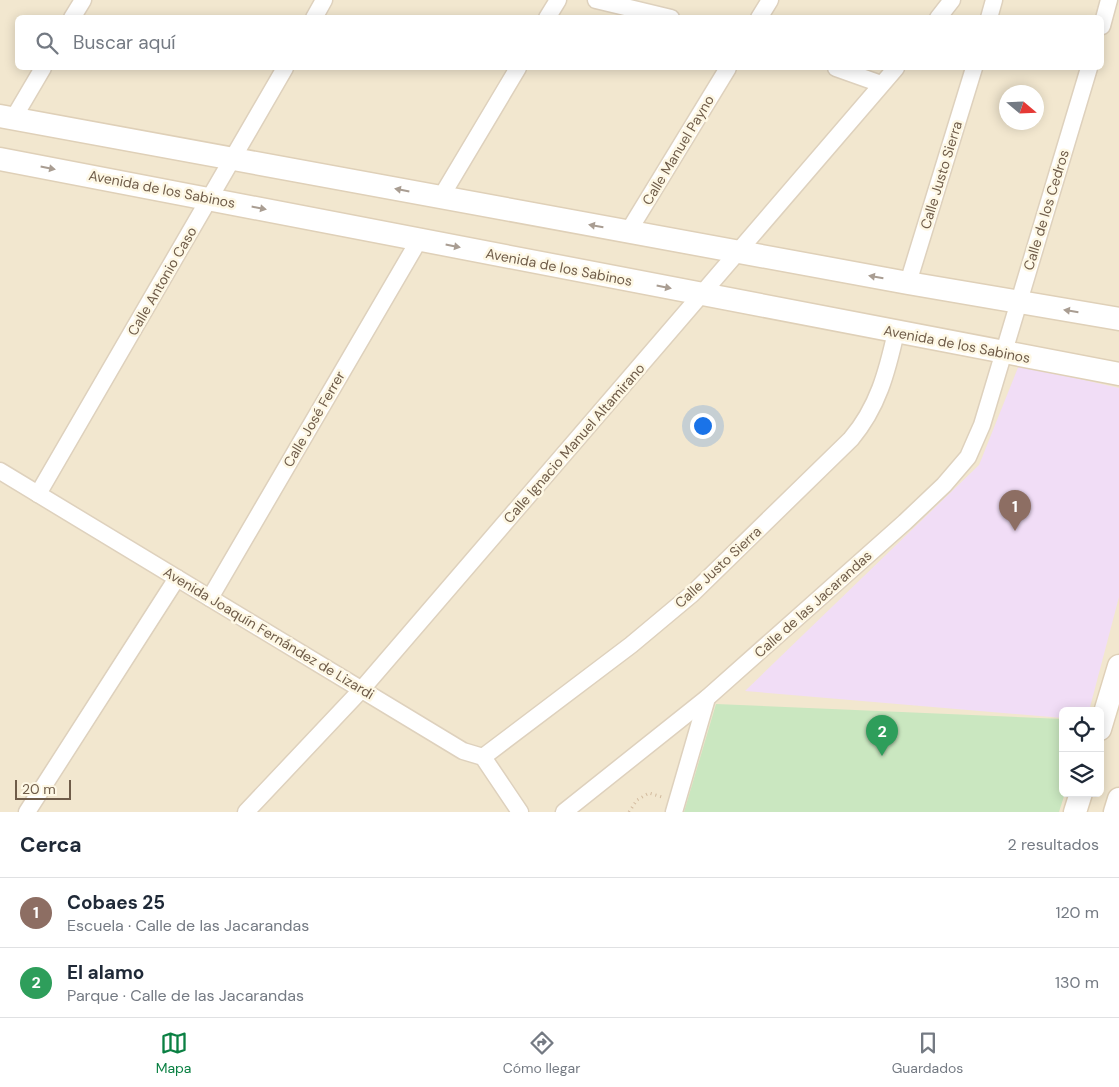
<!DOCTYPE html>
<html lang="es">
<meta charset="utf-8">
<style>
body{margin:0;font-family:"DM Sans",sans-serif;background:#f6f6f7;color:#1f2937}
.controls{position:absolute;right:15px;bottom:15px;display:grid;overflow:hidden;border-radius:8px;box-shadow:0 2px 12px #0003}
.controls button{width:45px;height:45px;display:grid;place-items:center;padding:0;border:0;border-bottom:1px solid #e0e1e3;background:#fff;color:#1f2937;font:25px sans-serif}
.compass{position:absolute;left:999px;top:85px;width:45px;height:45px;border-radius:50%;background:#fff;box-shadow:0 2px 12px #0003;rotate:109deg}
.scale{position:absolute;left:15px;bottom:12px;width:56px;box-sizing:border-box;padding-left:5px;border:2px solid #6f5c49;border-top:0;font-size:14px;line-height:18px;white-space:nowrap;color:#6f5c49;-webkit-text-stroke:4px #fef8e5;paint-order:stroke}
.you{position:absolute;left:702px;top:425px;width:18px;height:18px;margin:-12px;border:4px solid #fff;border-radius:50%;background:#1a73e8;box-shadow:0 0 0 8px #1a73e833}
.badge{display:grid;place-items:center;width:32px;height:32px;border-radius:50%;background:#0b8043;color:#fff;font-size:16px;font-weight:700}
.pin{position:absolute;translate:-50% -41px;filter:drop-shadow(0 1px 2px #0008)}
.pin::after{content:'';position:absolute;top:26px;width:18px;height:15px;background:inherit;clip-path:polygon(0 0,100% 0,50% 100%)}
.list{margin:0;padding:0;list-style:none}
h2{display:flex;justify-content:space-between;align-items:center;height:65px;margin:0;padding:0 20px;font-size:21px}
h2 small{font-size:16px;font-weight:400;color:#747a83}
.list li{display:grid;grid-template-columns:32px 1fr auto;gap:15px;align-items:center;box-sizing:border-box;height:70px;padding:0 20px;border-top:1px solid #e0e1e3}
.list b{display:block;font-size:19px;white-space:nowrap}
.list p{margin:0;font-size:16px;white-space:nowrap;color:#747a83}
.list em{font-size:16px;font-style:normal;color:#747a83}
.icon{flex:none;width:28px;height:28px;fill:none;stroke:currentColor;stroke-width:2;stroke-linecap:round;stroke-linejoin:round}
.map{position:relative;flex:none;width:1119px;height:812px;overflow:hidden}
.search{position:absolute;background:#fff;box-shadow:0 2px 12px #0003;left:15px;right:15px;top:15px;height:55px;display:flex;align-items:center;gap:12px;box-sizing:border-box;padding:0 18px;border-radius:8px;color:#747a83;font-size:19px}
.sheet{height:205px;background:#fff}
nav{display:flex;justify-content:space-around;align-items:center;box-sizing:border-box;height:70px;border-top:1px solid #e0e1e3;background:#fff;font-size:14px;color:#747a83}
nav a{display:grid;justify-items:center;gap:2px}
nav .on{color:#0b8043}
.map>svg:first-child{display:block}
</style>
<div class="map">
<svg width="1119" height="812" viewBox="0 0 1119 812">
<rect width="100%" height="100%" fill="#faf4e0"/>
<path fill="#f2e7cf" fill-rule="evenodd" d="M 0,0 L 1119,0 L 1119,812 L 0,812 ZM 18,18 L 1102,18 L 1102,68 L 18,68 ZM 1006,92 L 1036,92 L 1036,122 L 1006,122 ZM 1063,711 L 1100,711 L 1100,793 L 1063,793 Z"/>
<path fill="#f1ddf6" d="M 1019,365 L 1119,388 L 1119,597 L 1089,711 L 1063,711 L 1063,718 L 745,691 L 979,465 Z"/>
<path fill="#cae7c0" d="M 716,704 L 1063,719 L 1063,793 L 1065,793 L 1059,812 L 684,812 Z"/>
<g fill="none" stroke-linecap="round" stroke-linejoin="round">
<defs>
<g id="minor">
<path d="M 596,0 L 671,18"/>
<path d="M 72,18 L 83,0"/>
<path d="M 314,18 L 324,0"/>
<path d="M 547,18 L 558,0"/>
<path d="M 759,18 L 770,0"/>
<path d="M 938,18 L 952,0"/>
<path d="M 989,18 L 994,0"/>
<path d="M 1102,26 L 1109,0"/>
<path d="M 836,68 L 881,84"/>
<path d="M 13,119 L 43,68"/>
<path d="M 441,197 L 518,68"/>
<path d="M 628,232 L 728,68"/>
<path d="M 908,283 L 974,68"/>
<path d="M 0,471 L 463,751 L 483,757 L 520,812"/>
<path d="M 38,494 L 285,68"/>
<path d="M 210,598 L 419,240"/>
<path d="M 483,757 L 631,645 L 692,594 L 851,439 C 878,407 887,372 896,332"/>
<path d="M 27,812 L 177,578"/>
<path d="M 246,812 L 362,689 L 896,68"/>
<path d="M 564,812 L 707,698 L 905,522 L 944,485 L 968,457 L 982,425 L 1089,68"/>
<path d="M 674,812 L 707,698"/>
</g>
<g id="secondary">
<path d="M 0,116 L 908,283 L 1119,319"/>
<path d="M 0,159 L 1119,374"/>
<path d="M 1100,729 L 1119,666"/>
<path d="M 1075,812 L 1081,793"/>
<path d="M 1115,812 L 1119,799"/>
</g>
</defs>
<use href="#minor" stroke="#ded1bd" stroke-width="19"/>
<use href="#secondary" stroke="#dfd0b8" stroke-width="25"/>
<path stroke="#d2ba9d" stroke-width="3" stroke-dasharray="1 4" stroke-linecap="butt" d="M 629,812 L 637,800 L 649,793 L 662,797"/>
<use href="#minor" stroke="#fff" stroke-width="16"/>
<use href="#secondary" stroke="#fff" stroke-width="22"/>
</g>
<defs><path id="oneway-solid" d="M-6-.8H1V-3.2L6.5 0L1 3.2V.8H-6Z" transform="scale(1.25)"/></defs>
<g fill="#a99d92">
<use href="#oneway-solid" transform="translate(48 168) rotate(11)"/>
<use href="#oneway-solid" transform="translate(402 190) rotate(-169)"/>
<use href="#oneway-solid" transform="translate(259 208) rotate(11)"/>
<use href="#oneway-solid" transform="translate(596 226) rotate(-170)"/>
<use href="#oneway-solid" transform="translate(453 246) rotate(11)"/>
<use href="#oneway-solid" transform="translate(876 277) rotate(-170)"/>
<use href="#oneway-solid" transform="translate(664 287) rotate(11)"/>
<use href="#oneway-solid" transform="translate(1071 311) rotate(-171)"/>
</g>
<g text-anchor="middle" stroke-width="5" stroke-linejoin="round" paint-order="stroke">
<g font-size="14" fill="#6f5c49" stroke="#fef8e5">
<text transform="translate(678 150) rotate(-59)" y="5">Calle Manuel Payno</text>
<text transform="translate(941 175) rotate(-73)" y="5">Calle Justo Sierra</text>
<text transform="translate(162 189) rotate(11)" y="5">Avenida de los Sabinos</text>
<text transform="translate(1046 210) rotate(-73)" y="5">Calle de los Cedros</text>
<text transform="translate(559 267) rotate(11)" y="5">Avenida de los Sabinos</text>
<text transform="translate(162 281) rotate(-60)" y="5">Calle Antonio Caso</text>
<text transform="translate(957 344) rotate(11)" y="5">Avenida de los Sabinos</text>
<text transform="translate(314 419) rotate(-60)" y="5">Calle José Ferrer</text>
<text transform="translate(574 443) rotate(-49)" y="5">Calle Ignacio Manuel Altamirano</text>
<text transform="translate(718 567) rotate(-43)" y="5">Calle Justo Sierra</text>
<text transform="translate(813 604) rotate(-42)" y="5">Calle de las Jacarandas</text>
<text transform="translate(269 633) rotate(31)" y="5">Avenida Joaquín Fernández de Lizardi</text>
</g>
</g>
</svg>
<div class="controls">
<button><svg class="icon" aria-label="locate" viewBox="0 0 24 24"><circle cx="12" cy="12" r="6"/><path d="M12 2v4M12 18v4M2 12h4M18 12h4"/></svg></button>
<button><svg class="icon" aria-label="layers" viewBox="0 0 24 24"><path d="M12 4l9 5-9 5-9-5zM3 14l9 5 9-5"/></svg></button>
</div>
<svg class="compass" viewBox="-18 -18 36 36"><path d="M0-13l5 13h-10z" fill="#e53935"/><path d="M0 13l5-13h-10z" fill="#747a83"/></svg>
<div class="scale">20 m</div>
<div class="you"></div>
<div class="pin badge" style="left:1015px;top:531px;background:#8d6e63">1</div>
<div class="pin badge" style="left:882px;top:756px;background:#2e9e5b">2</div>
<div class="search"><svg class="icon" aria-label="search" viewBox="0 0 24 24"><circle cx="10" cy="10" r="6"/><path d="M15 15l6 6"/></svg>Buscar aquí</div>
</div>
<section class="sheet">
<h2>Cerca<small>2 resultados</small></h2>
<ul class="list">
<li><span class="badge" style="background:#8d6e63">1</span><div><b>Cobaes 25</b><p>Escuela · Calle de las Jacarandas</p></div><em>120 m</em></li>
<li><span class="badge" style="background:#2e9e5b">2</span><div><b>El alamo</b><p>Parque · Calle de las Jacarandas</p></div><em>130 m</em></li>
</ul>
</section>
<nav>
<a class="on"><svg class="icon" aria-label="map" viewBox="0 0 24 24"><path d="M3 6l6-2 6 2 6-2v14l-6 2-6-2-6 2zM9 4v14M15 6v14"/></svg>Mapa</a>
<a><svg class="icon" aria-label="directions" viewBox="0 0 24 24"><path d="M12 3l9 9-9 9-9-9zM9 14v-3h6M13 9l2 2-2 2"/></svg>Cómo llegar</a>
<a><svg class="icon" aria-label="saved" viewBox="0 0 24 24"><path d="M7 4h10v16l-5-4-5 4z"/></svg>Guardados</a>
</nav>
